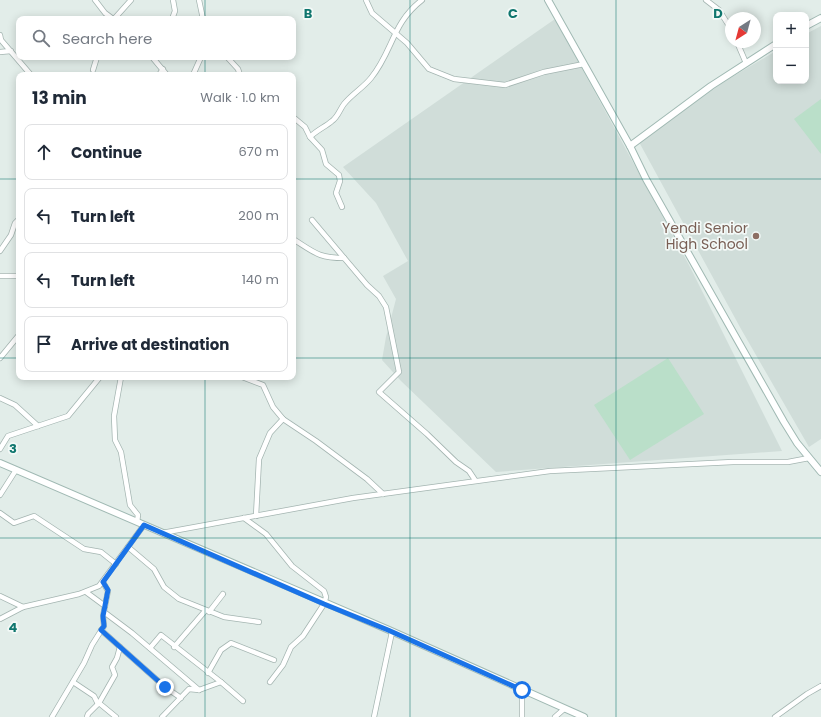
<!DOCTYPE html>
<meta charset="utf-8">
<style>
body{margin:0;font-family:Poppins,sans-serif;background:#f2f2f3;color:#1f2937}
.controls{position:absolute;right:12px;top:12px;display:grid;overflow:hidden;border-radius:8px;box-shadow:0 2px 10px #0003}
.controls button{width:36px;height:36px;display:grid;place-items:center;padding:0;border:0;border-bottom:1px solid #e0e1e3;background:#fff;color:#1f2937;font:20px sans-serif}
.compass{position:absolute;left:725px;top:12px;width:36px;height:36px;border-radius:50%;background:#fff;box-shadow:0 2px 10px #0003;rotate:216deg}
.stop{position:absolute;width:12px;height:12px;margin:-9px;border:3px solid #1a73e8;border-radius:50%;background:#fff}
.stop.end{background:#1a73e8;border-color:#fff;box-shadow:0 1px 4px #0008}
.list{margin:0;padding:0;list-style:none}
h2{display:flex;justify-content:space-between;align-items:center;height:52px;margin:0;padding:0 16px;font-size:17px}
h2 small{font-size:13px;font-weight:400;color:#747a83}
.list li{display:grid;grid-template-columns:26px 1fr auto;gap:12px;align-items:center;box-sizing:border-box;height:56px;margin:0 8px 8px;padding:0 8px;border:1px solid #e0e1e3;border-radius:8px}
.list b{display:block;font-size:15px;white-space:nowrap}
.list em{font-size:13px;font-style:normal;color:#747a83}
.icon{flex:none;width:22px;height:22px;fill:none;stroke:currentColor;stroke-width:2;stroke-linecap:round;stroke-linejoin:round}
.map{position:relative;flex:none;width:821px;height:717px;overflow:hidden}
.search{position:absolute;background:#fff;box-shadow:0 2px 10px #0003;left:16px;top:16px;width:280px;height:44px;display:flex;align-items:center;gap:10px;box-sizing:border-box;padding:0 14px;border-radius:8px;color:#747a83;font-size:15px}
.panel{position:absolute;background:#fff;box-shadow:0 2px 10px #0003;left:16px;top:72px;width:280px;height:308px;border-radius:8px}
.map>svg:first-child{display:block}
</style>
<div class="map">
<svg width="821" height="717" viewBox="0 0 821 717">
<rect width="100%" height="100%" fill="#e2ede9"/>
<g fill="#d0ddd9">
<path d="M 555,19 L 689,265 L 782,451 L 496,472 L 401,381 L 382,360 L 386,337 L 396,299 L 383,276 L 408,261 L 376,203 L 343,167 Z"/>
<path d="M 821,26 L 821,439 L 809,447 L 741,329 L 639,142 L 722,83 L 776,51 L 776,81 L 806,81 L 806,34 Z"/>
</g>
<g fill="#badfc9">
<path d="M 821,99 L 821,154 L 794,119 Z"/>
<path d="M 668,358 L 704,414 L 630,460 L 594,405 Z"/>
</g>
<g fill="none" stroke-linecap="round" stroke-linejoin="round">
<defs>
<g id="street">
<path d="M 95,0 L 105,13 L 113,19"/>
<path d="M 199,0 L 203,19"/>
<path d="M 366,0 L 372,13 L 407,43 L 429,69 L 454,79 L 505,85 L 544,72 L 584,64"/>
<path d="M 706,0 L 719,10 L 731,29"/>
<path d="M 114,19 L 131,0"/>
<path d="M 172,19 L 175,11 L 173,0"/>
<path d="M 0,35 L 1,40 L 31,75"/>
<path d="M 737,42 L 746,63"/>
<path d="M 0,52 L 11,51"/>
<path d="M 152,57 L 167,75"/>
<path d="M 227,57 L 238,69 L 240,75"/>
<path d="M 93,70 L 97,57"/>
<path d="M 159,75 L 163,69"/>
<path d="M 193,75 L 201,57"/>
<path d="M 293,117 L 305,127 L 310,137 L 322,150 L 326,164 L 339,175 L 340,181 L 336,193 L 342,207"/>
<path d="M 310,137 C 317,130 325,127 332,121 C 338,117 340,109 344,104 C 352,94 363,88 371,78 C 393,51 392,23 422,0"/>
<path d="M 312,220 L 367,285 L 379,296 L 386,307 L 399,372 L 379,392 L 427,434 L 456,462 L 469,471 L 475,480"/>
<path d="M 293,239 C 314,252 318,258 344,258"/>
<path d="M 0,251 L 11,235 L 15,223 L 19,219"/>
<path d="M 0,276 L 19,276"/>
<path d="M 0,358 L 19,335"/>
<path d="M 121,377 L 114,416 L 115,440 L 121,452 L 130,505 L 138,515 L 137,522"/>
<path d="M 242,377 L 263,385 L 273,407 L 283,419 L 316,441 L 367,479 L 383,494"/>
<path d="M 0,398 L 15,405 L 38,426"/>
<path d="M 0,449 L 8,436 L 68,416 L 100,377"/>
<path d="M 0,495 L 16,470"/>
<path d="M 0,513 L 14,523 L 34,516 L 84,549 L 101,552 L 116,564"/>
<path d="M 256,516 L 259,459 L 270,433 L 283,419"/>
<path d="M 244,518 L 266,534 L 292,566 L 324,591 L 326,597 L 324,604 L 303,636 L 291,647 L 283,665 L 270,682"/>
<path d="M 162,533 L 353,498 L 550,471 L 733,462 L 788,462 L 809,458"/>
<path d="M 128,547 L 154,569 L 164,587 L 179,599 L 224,617 L 259,622"/>
<path d="M 86,592 L 105,606"/>
<path d="M 0,596 L 23,607"/>
<path d="M 104,612 L 132,633 L 199,690"/>
<path d="M 209,612 L 223,594"/>
<path d="M 0,619 L 23,607 L 79,594 L 99,586 L 144,525"/>
<path d="M 101,630 L 165,687 L 181,698"/>
<path d="M 174,647 L 205,611"/>
<path d="M 150,648 L 161,635 L 221,682 L 243,701"/>
<path d="M 208,673 L 221,650 L 231,643 L 274,660"/>
<path d="M 73,682 L 94,696 L 98,704"/>
<path d="M 99,703 L 116,717"/>
<path d="M 52,717 L 84,663 L 92,645 L 104,626 L 103,616 L 108,591 L 103,582"/>
<path d="M 87,717 L 88,714 L 99,703 L 115,675 L 112,667 L 117,658 L 120,647"/>
<path d="M 162,717 L 189,689 L 199,690 L 221,682"/>
<path d="M 374,717 L 392,632"/>
<path d="M 522,717 L 522,690"/>
<path d="M 555,717 L 564,709"/>
<path d="M 775,717 L 807,694 L 821,686"/>
</g>
<g id="secondary">
<path d="M 548,0 L 630,146 L 646,179 L 784,422 L 797,443 L 821,472"/>
<path d="M 806,26 L 821,18"/>
<path d="M 630,146 L 711,86 L 776,44"/>
<path d="M 0,463 L 389,630 L 584,717"/>
</g>
</defs>
<use href="#street" stroke="#a4b5b1" stroke-width="6"/>
<use href="#secondary" stroke="#a0b9b3" stroke-width="8"/>
<use href="#street" stroke="#fff" stroke-width="4.5"/>
<use href="#secondary" stroke="#fff" stroke-width="6"/>
</g>
<g fill="none" stroke-linecap="round" stroke-linejoin="round">
<path stroke="#1a73e8" stroke-width="5" d="M 165,687 L 101,630 L 104,626 L 103,616 L 108,590 L 103,582 L 144,525 L 324,604 L 388,630 L 522,690"/>
</g>
<path fill="none" stroke="#0f766e" stroke-width="1" stroke-opacity="0.55" d="M 205,0 L 205,19M 410,0 L 410,717M 616,0 L 616,717M 205,57 L 205,75M 0,179 L 19,179M 293,179 L 821,179M 0,358 L 19,358M 293,358 L 821,358M 205,377 L 205,717M 0,538 L 821,538"/>
<circle fill="#8d6e63" stroke="#f3f9f7" stroke-width="1.5" cx="756" cy="236" r="4"/>
<g text-anchor="middle" stroke-width="3.5" stroke-linejoin="round" paint-order="stroke">
<g font-size="14" fill="#785e54" stroke="#f3f9f7" text-anchor="end">
<text x="748" y="233">Yendi Senior<tspan x="748" dy="16">High School</tspan></text>
</g>
</g>
<g font-size="13" text-anchor="middle" font-weight="bold" fill="#0f766e" stroke="#f3f9f7" stroke-width="3.5" stroke-linejoin="round" paint-order="stroke">
<text x="308" y="18">B</text>
<text x="513" y="18">C</text>
<text x="718" y="18">D</text>
<text x="13" y="453">3</text>
<text x="13" y="632">4</text>
</g>
</svg>
<div class="controls">
<button>+</button>
<button>−</button>
</div>
<svg class="compass" viewBox="-18 -18 36 36"><path d="M0-13l5 13h-10z" fill="#e53935"/><path d="M0 13l5-13h-10z" fill="#747a83"/></svg>
<div class="stop" style="left:522px;top:690px"></div>
<div class="stop end" style="left:165px;top:687px"></div>
<div class="search"><svg class="icon" aria-label="search" viewBox="0 0 24 24"><circle cx="10" cy="10" r="6"/><path d="M15 15l6 6"/></svg>Search here</div>
<section class="panel">
<h2>13 min<small>Walk · 1.0 km</small></h2>
<ul class="list">
<li><svg class="icon" aria-label="ahead" viewBox="0 0 24 24"><path d="M12 20V5M6 11l6-6 6 6"/></svg><div><b>Continue</b></div><em>670 m</em></li>
<li><svg class="icon" aria-label="left" viewBox="0 0 24 24"><path d="M17 20v-9H6M10 6l-5 5 5 5"/></svg><div><b>Turn left</b></div><em>200 m</em></li>
<li><svg class="icon" aria-label="left" viewBox="0 0 24 24"><path d="M17 20v-9H6M10 6l-5 5 5 5"/></svg><div><b>Turn left</b></div><em>140 m</em></li>
<li><svg class="icon" aria-label="arrive" viewBox="0 0 24 24"><path d="M6 21V4h12l-3 4 3 4H6"/></svg><div><b>Arrive at destination</b></div></li>
</ul>
</section>
</div>
